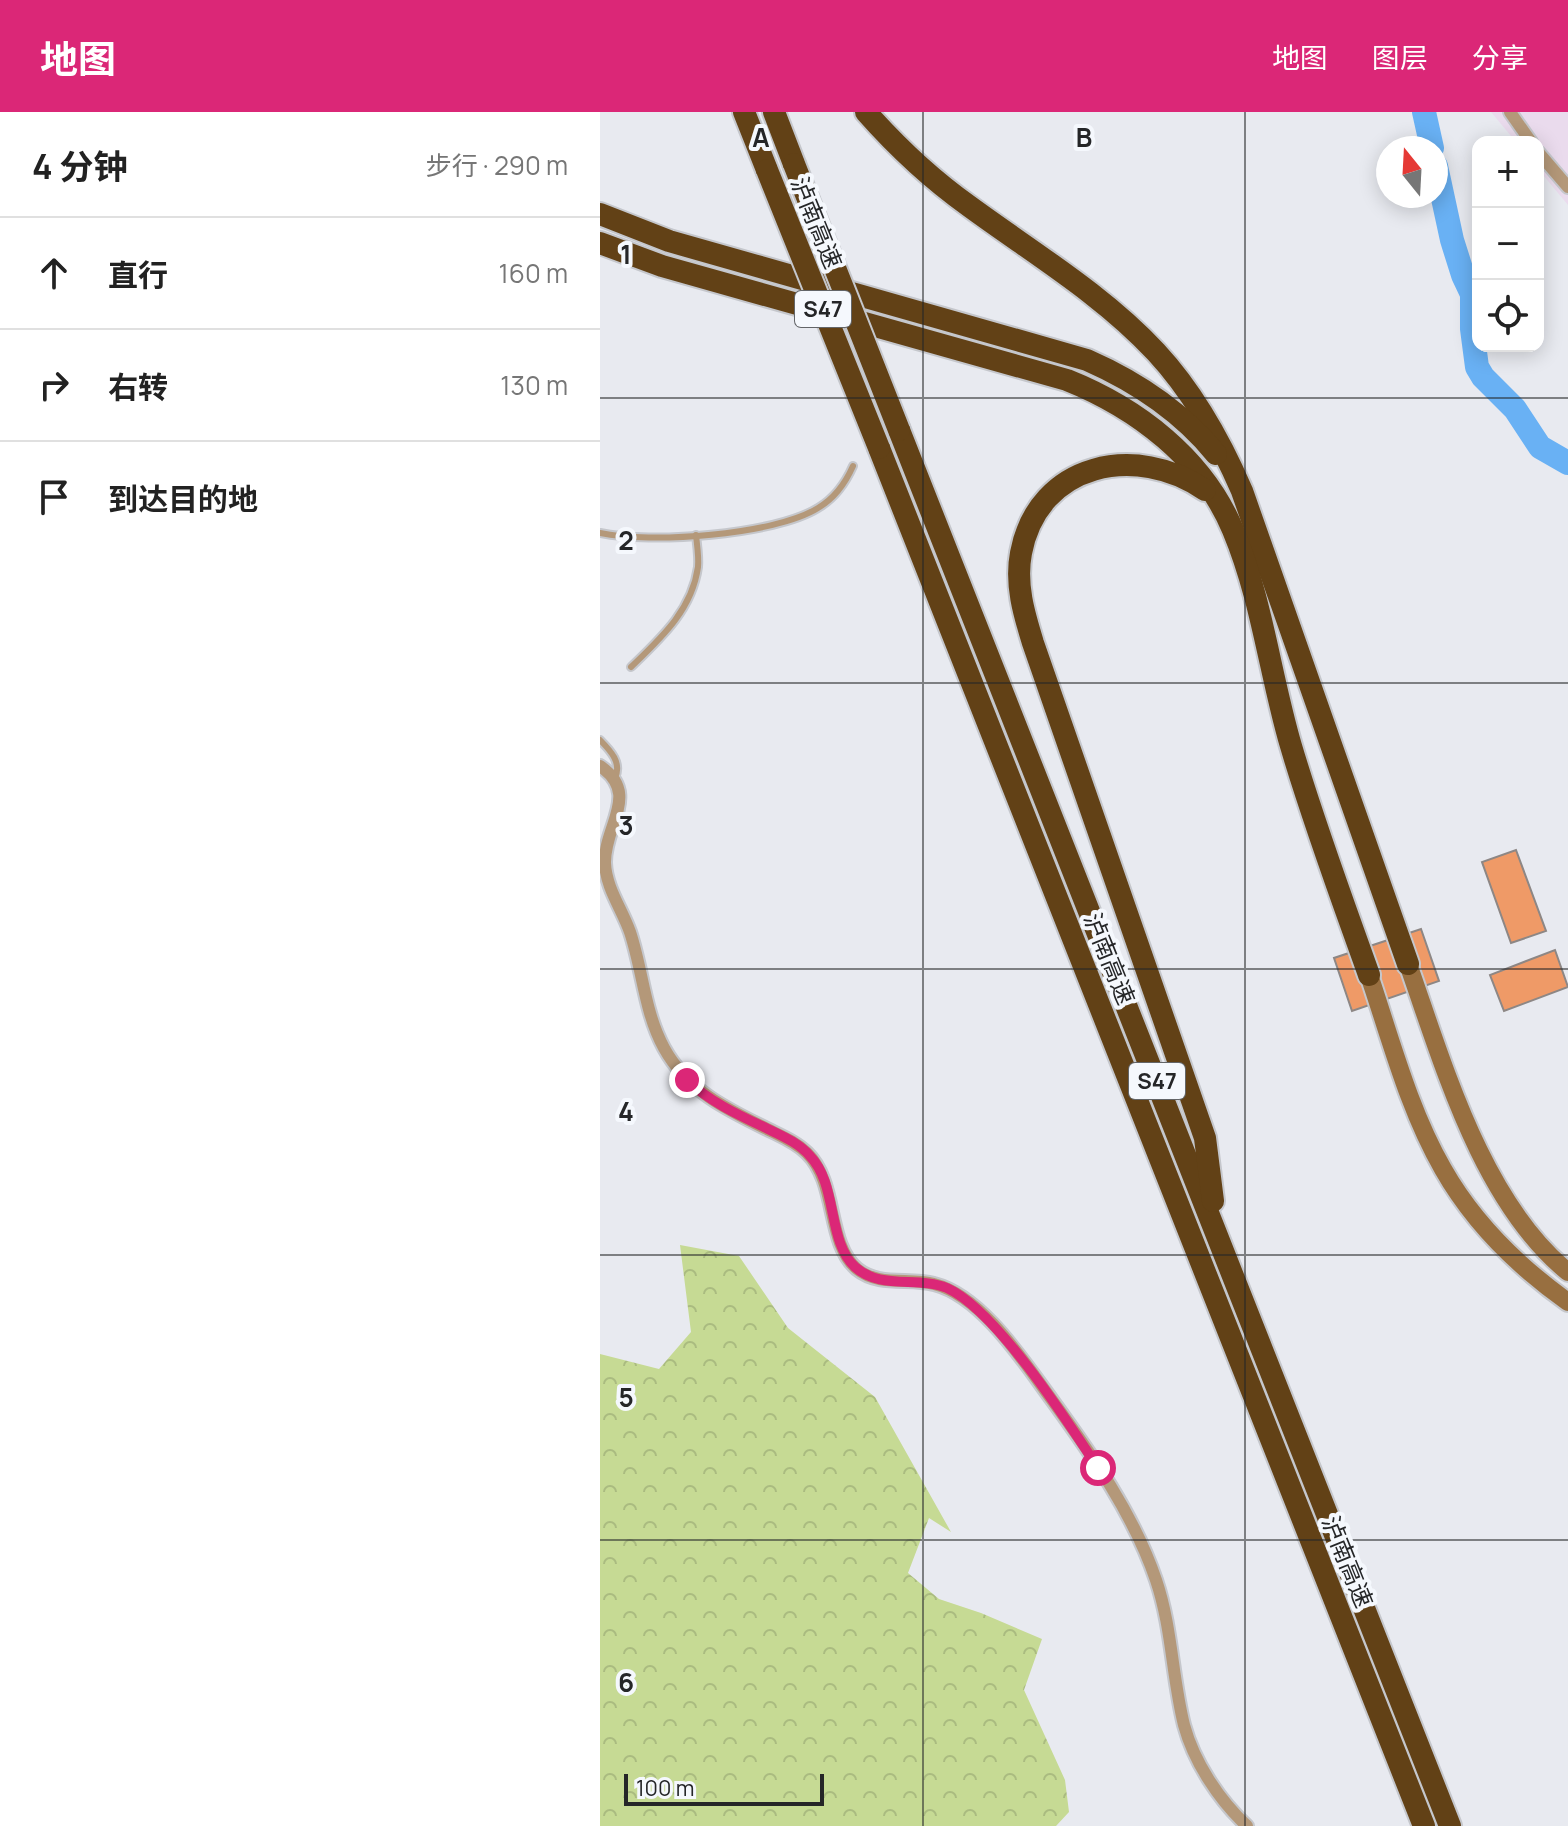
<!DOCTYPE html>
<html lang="zh">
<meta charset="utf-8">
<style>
body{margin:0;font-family:Manrope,"Noto Sans SC",sans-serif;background:#f6f6f6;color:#222}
.controls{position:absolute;right:24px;top:24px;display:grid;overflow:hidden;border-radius:16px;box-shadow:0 4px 20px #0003}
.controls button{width:72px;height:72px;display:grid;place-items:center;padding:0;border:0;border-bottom:2px solid #e0e0e0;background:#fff;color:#222;font:40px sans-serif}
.compass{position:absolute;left:776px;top:24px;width:72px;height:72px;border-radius:50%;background:#fff;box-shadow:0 4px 20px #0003;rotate:342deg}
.scale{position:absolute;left:24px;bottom:20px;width:200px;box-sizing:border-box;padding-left:8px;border:4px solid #252628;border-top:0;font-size:22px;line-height:28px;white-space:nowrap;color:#252628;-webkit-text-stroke:6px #f5f8fd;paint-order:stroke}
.stop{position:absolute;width:24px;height:24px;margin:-18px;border:6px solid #db2777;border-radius:50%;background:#fff}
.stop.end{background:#db2777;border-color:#fff;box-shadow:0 2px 8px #0008}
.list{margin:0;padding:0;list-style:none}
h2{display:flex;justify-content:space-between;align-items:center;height:104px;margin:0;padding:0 32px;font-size:34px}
h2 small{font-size:26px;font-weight:400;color:#767676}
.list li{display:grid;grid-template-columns:52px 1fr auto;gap:24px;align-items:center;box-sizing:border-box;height:112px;padding:0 32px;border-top:2px solid #e0e0e0}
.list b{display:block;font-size:30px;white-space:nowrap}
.list em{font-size:26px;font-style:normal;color:#767676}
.icon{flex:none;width:44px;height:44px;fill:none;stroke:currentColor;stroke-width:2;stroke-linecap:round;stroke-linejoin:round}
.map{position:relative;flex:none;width:968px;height:1714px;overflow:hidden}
header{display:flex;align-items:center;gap:48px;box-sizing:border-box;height:112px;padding:0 40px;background:#db2777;color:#fff}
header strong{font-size:38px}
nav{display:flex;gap:44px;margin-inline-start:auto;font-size:28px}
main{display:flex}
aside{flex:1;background:#fff}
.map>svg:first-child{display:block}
</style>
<header>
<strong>地图</strong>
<nav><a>地图</a><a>图层</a><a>分享</a></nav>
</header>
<main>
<aside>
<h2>4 分钟<small>步行 · 290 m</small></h2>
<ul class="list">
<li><svg class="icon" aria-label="ahead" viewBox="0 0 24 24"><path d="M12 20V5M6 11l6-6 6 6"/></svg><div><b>直行</b></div><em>160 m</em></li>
<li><svg class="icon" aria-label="right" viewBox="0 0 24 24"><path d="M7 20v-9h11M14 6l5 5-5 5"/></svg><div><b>右转</b></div><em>130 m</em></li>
<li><svg class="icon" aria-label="arrive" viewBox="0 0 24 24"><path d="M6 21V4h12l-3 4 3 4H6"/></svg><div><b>到达目的地</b></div></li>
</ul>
</aside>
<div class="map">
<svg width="968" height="1714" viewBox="0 0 968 1714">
<defs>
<pattern id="forest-crowns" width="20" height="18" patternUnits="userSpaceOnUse" patternTransform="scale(2)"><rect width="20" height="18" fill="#c6da94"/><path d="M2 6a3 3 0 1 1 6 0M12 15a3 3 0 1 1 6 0" fill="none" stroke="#aabb80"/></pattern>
</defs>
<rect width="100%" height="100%" fill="#e8eaf0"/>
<path fill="#eadbed" d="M 891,0 L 968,0 L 968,93 L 938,57 L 938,30 L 916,30 Z"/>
<path fill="url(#forest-crowns)" d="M 80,1133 L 139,1144 L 188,1216 L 275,1285 L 351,1420 L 329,1406 L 308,1461 L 339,1487 L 381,1501 L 442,1527 L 424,1578 L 465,1668 L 469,1700 L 456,1714 L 0,1714 L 0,1242 L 59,1257 L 91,1220 Z"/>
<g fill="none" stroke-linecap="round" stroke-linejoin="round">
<g stroke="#69b1f4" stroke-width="24">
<path d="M 824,0 L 832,36"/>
<path d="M 836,54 L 852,128 L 863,163 L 872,182 L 872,217 L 877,255 L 883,265 L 915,297 L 940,335 L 968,351"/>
</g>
</g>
<g fill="#ef9a67" stroke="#8d8785" stroke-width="2">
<path d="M 916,738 L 946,819 L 911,831 L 882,750 Z"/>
<path d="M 821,817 L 839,869 L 752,899 L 734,846 Z"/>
<path d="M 955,838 L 968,875 L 904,899 L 890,863 Z"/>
</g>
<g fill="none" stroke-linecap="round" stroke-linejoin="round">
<defs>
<g id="service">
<path d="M 0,421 C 49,432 175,423 218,396 C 235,386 245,372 253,354"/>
<path d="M 31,555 C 61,526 92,498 98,455 C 99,445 97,433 96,423"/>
<path d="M 0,628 C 11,639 22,651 15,666"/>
</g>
<g id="minor">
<path d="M 910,0 L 931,30"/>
<path d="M 938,40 L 968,75"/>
<path d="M 0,654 C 41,682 4,713 5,751 C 6,776 22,797 30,820 C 43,859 44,899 64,936 C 87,978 126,997 167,1017 C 181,1024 196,1030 207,1041 C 238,1071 226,1131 257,1157 C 279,1175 309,1165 334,1172 C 382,1184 424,1250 452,1288 C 492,1343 534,1403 556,1468 C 572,1515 572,1565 584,1613 C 594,1650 619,1688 647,1714"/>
</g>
<g id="secondary">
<path d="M 808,852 C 844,954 882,1090 968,1160"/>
<path d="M 769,863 C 791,928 809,998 843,1057 C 873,1110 919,1155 968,1190"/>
</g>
<g id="motorway">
<path d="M 144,0 L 167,58"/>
<path d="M 174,0 L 194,52"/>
<path d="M 266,0 C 297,35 331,67 369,94 C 433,141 502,182 556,240 C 594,281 620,328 642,379 L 808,852"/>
<path d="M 0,102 L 69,129 L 487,248 C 537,270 581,299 616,342"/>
<path d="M 0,131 L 62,154 L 467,268 C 537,296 603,346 633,418 C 662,487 670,563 691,634 C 714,712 742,787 769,863"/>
<path d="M 299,318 L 850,1714"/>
<path d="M 279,336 L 824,1714"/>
<path d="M 605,378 C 537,331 438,350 421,441 C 415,472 424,502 433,531 L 605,1026 L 613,1089"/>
</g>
</defs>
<use href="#service" stroke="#c5c7cc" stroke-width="10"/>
<use href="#minor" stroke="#c5c7cc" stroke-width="16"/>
<use href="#secondary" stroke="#c5c7cc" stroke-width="22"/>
<use href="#motorway" stroke="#c5c7cc" stroke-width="26"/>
<use href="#service" stroke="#b49879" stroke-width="6"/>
<use href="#minor" stroke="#b49879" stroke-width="12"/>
<use href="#secondary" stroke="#986f40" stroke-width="18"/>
<use href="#motorway" stroke="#624116" stroke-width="22"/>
<defs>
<g id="motorway-bridge">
<path d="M 194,52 L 299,318"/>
<path d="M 167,58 L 279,336"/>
</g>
</defs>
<use href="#motorway-bridge" stroke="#c5c7cc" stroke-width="26" stroke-linecap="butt"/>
<use href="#motorway-bridge" stroke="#624116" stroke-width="22"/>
</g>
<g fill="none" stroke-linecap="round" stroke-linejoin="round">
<path stroke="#db2777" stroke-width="10" d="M 87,968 C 109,989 136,1002 164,1015 C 180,1023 198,1030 210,1044 C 238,1073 227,1129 255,1155 C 280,1178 318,1164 347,1176 C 396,1198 468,1310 498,1356"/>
</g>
<path fill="none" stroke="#252628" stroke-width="2" stroke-opacity="0.55" d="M 323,0 L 323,1714M 645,0 L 645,1714M 0,286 L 968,286M 0,571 L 968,571M 0,857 L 968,857M 0,1143 L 968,1143M 0,1428 L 968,1428"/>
<g text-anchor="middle" stroke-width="8" stroke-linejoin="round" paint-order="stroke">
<g fill="#f5f8fd" stroke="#636568" stroke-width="2">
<rect x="195" y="179" width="56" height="36" rx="6"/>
<rect x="529" y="951" width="56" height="36" rx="6"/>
</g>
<g font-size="22" font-weight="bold" fill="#252628">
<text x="223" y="205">S47</text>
<text x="557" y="977">S47</text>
</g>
<g font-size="24" fill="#252628" stroke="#f5f8fd">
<text transform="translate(216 111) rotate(68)" y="8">泸南高速</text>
<text transform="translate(509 847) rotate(68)" y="8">泸南高速</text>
<text transform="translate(747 1450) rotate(68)" y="8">泸南高速</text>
</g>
</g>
<g font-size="26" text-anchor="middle" font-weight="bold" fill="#252628" stroke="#f5f8fd" stroke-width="8" stroke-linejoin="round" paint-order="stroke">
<text x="161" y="35">A</text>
<text x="484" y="35">B</text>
<text x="26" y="152">1</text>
<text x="26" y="438">2</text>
<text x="26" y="723">3</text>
<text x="26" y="1009">4</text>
<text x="26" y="1295">5</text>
<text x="26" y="1580">6</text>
</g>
</svg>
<div class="controls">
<button>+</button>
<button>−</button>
<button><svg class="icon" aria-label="locate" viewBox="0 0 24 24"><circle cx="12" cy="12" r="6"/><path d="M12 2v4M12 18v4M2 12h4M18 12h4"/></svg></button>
</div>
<svg class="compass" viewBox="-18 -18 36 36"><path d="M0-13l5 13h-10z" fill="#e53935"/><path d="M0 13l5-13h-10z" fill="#767676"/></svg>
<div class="scale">100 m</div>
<div class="stop" style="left:498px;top:1356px"></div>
<div class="stop end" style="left:87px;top:968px"></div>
</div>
</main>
